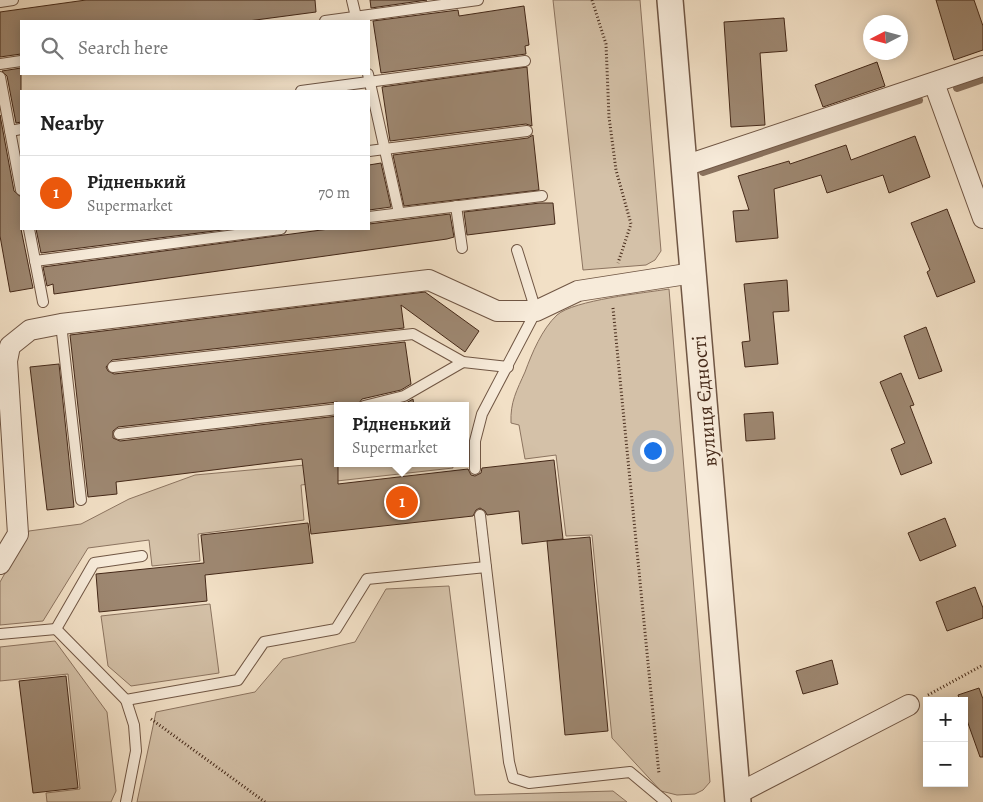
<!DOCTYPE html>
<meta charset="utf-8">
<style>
body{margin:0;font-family:Alegreya,serif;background:#f6f6f6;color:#222}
.controls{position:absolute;right:15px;bottom:15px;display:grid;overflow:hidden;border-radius:0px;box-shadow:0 2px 12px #0003}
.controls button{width:45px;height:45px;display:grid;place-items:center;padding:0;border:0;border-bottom:1px solid #e0e0e0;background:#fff;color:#222;font:25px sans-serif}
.compass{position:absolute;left:863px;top:15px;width:45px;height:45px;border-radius:50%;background:#fff;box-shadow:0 2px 12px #0003;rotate:264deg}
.you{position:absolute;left:652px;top:450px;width:18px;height:18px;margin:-12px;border:4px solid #fff;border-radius:50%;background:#1a73e8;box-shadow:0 0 0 8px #1a73e833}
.badge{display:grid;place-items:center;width:32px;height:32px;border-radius:50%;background:#ea580c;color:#fff;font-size:16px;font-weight:700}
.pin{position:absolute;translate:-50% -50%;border:2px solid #fff;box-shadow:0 1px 5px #0006}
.popup{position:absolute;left:334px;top:402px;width:135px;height:65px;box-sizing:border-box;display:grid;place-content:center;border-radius:0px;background:#fff;filter:drop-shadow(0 1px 4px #0005);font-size:16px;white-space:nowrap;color:#767676}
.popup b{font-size:19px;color:#222}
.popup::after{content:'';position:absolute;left:50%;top:100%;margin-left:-10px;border:10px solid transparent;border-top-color:#fff}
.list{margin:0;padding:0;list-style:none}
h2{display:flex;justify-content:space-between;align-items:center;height:65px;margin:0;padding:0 20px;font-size:21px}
h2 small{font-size:16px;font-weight:400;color:#767676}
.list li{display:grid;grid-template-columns:32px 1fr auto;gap:15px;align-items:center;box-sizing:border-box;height:75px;padding:0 20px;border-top:1px solid #e0e0e0}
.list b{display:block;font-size:19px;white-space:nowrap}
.list p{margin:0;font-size:16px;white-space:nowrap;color:#767676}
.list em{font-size:16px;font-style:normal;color:#767676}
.icon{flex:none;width:28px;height:28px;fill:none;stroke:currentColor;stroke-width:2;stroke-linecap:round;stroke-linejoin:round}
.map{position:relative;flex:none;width:983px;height:802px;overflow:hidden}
.search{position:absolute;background:#fff;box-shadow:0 2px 12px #0003;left:20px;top:20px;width:350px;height:55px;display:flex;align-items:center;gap:12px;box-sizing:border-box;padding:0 18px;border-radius:0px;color:#767676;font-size:19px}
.panel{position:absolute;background:#fff;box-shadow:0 2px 12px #0003;left:20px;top:90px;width:350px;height:140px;border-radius:0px}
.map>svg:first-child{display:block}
</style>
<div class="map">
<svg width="983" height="802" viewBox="0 0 983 802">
<rect width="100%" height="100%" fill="#f2e0c6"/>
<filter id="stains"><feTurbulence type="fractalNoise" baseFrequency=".004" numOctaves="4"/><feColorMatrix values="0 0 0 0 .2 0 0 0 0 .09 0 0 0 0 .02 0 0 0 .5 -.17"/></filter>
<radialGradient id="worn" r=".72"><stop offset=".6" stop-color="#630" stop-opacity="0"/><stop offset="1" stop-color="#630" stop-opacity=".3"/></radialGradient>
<g fill="#d4c1a8" stroke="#8c7460">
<path d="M 553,0 L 640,0 L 661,251 L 655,260 L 646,265 L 583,270 Z"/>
<path d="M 669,289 L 710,782 L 703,790 L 695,794 L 677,795 L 661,791 L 612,738 L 592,535 L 566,536 L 556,455 L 525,459 L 519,425 L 511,423 C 510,402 517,390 525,372 C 532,353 542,329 557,315 C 574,300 644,293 669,289 Z"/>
<path d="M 338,462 L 452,463 L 453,468 L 301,485 L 304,520 L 198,534 L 200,561 L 152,566 L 149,540 L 88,548 L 43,621 L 0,625 L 0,582 L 29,531 L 81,524 L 129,499 L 195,475 Z"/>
<path d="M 449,586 L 475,795 L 613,791 L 627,802 L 137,802 L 156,712 L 255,692 L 283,659 L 355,642 L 386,589 Z"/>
<path d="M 210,604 L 219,673 L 131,686 L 108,666 L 101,616 Z"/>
<path d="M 55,641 L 107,712 L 116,791 L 111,802 L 47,802 L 46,793 L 80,789 L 68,674 L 0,681 L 0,647 Z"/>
</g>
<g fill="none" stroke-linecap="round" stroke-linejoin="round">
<g stroke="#89715d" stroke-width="8">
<path d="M 957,88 L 983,79"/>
<path d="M 703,172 L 919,100"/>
</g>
</g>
<g fill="#9e8872" stroke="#442818">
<path d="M 86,0 L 315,0 L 316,12 L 248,21 L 21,21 L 21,54 L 0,57 L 0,12 Z"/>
<path d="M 370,0 L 427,0 L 371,8 Z"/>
<path d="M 936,0 L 974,0 L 983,26 L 983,50 L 954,60 Z"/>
<path d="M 524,6 L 529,45 L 525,46 L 526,54 L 381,73 L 373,21 L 458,10 L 459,16 Z"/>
<path d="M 784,18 L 787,51 L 760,53 L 765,125 L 731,127 L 724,22 Z"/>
<path d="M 877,62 L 885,86 L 823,107 L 815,85 Z"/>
<path d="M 527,67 L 532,126 L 526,124 L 390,141 L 382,87 Z"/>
<path d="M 21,68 L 21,122 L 16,123 L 7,76 L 2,71 Z"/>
<path d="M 0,115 L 14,191 L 21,197 L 21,229 L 33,288 L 10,292 L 0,236 Z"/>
<path d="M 533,135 L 539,190 L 404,206 L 393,155 L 528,138 Z"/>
<path d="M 915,136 L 930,177 L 889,193 L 883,175 L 827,193 L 821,175 L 774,189 L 778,238 L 736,242 L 733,211 L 749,210 L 738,176 L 789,161 L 790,164 L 846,145 L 851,160 Z"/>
<path d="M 381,163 L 391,207 L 369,210 L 369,165 Z"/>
<path d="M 540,203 L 553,203 L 555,224 L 467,235 L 464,212 Z"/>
<path d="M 947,209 L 975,282 L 937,297 L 927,272 L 930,270 L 911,223 Z"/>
<path d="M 450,214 L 454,237 L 447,239 L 54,294 L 53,284 L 47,286 L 43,267 L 329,229 L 369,229 L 369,224 Z"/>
<path d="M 36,229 L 230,229 L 41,253 Z"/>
<path d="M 787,280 L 789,311 L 773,312 L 778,364 L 745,367 L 742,342 L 750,341 L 744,284 Z"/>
<path d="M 425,292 L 479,331 L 465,352 L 401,305 L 404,328 L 112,360 L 106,367 L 108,371 L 114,374 L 405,342 L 411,384 L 401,390 L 362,399 L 357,406 L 344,406 L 337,402 L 118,427 L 113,431 L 113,438 L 120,441 L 338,416 L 338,484 L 468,469 L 471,475 L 475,476 L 481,473 L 482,468 L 554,460 L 563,539 L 522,544 L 519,511 L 487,515 L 485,511 L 480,508 L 476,510 L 473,516 L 311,534 L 302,459 L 116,482 L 117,494 L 88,497 L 70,335 Z"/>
<path d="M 926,327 L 942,371 L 919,379 L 904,336 Z"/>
<path d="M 59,364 L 74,507 L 47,510 L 30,367 Z"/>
<path d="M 901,373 L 914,405 L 910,406 L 932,463 L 901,475 L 891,449 L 905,443 L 880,382 Z"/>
<path d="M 413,399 L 414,406 L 393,406 L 406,403 Z"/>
<path d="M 773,412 L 775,439 L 746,441 L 744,414 Z"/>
<path d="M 945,518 L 956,546 L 920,561 L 908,533 Z"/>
<path d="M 308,523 L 313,563 L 205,575 L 207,601 L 99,612 L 96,574 L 204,563 L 201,535 Z"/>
<path d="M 590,537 L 608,731 L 565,735 L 547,541 Z"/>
<path d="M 975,587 L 983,608 L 983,618 L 947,631 L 936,602 Z"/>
<path d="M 832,660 L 838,684 L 803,694 L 796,671 Z"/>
<path d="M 66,676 L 78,788 L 33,793 L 19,681 Z"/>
<path d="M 979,688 L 983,699 L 983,757 L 980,757 L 964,712 L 964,701 L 960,701 L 958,695 Z"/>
</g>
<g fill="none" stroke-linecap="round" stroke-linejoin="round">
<defs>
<g id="service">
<path d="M 352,0 L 357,21"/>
<path d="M 0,2 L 13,0"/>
<path d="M 325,21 L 478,0"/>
<path d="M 0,64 L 21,61"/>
<path d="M 368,74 L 399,213"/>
<path d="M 0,77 L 21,190"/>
<path d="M 301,91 L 525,61"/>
<path d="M 10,131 L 21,129"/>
<path d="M 369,151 L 527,131"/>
<path d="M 456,206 L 462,248"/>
<path d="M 369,217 L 542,196"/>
<path d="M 29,229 L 43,302"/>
<path d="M 35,261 L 281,229"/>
<path d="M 61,324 L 81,500"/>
<path d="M 113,367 L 413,334 L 463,362 L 508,367"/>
<path d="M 364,406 L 404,396 L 463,362"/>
<path d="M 119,434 L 338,409"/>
<path d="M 475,469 L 475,441 L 482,414 L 536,311 L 517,250"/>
<path d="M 480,515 L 486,567"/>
<path d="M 56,629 L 126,700 L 238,680 L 264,642 L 336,629 L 367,579 L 486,567 L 509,762 L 513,778 L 529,783 L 630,772 L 666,802"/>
<path d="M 56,629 L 94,563 L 142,556"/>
<path d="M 0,634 L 56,629"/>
<path d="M 126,700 L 134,725 L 136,751 L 126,802"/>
</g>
<g id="minor">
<path d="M 934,83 L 983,218"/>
<path d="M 684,166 L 983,66"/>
<path d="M 0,564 L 18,534 L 7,361 L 10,346 L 30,330 L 61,324 L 429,280 L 497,311 L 536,311 L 578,291 L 693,273"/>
<path d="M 737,794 L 909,705"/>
</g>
<path id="tertiary" d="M 670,0 L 738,802"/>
</defs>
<use href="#service" stroke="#705644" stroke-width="12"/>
<use href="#minor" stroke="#705644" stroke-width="22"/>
<use href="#tertiary" stroke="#705644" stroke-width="28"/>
<g stroke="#442818" stroke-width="3" stroke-dasharray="1 2.5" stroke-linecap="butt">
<path d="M 592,0 L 606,44 L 609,117 L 616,170 L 631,224 L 618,263"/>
<path d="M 613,308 L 659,774"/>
<path d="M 928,695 L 983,665"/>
<path d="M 151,719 L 265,802"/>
</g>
<use href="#service" stroke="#f7ebda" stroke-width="10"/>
<use href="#minor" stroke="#f7ebda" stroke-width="20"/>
<use href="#tertiary" stroke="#f7ebda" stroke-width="25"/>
</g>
<g text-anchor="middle" stroke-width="5" stroke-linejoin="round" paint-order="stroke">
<g font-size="20" fill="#442818" stroke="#f7ebda">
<text transform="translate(704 401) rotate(-95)" y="7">вулиця Єдності</text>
</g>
</g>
<rect width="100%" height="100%" filter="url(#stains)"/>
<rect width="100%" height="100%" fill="url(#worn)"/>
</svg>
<div class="controls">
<button>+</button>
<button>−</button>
</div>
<svg class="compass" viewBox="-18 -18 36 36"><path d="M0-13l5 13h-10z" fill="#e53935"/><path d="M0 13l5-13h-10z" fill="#767676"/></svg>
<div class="you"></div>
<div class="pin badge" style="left:402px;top:502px">1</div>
<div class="popup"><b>Рідненький</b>Supermarket</div>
<div class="search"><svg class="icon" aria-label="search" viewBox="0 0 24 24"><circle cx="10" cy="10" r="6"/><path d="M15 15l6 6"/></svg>Search here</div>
<section class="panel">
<h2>Nearby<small></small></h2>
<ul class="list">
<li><span class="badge">1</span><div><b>Рідненький</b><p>Supermarket</p></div><em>70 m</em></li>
</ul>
</section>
</div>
